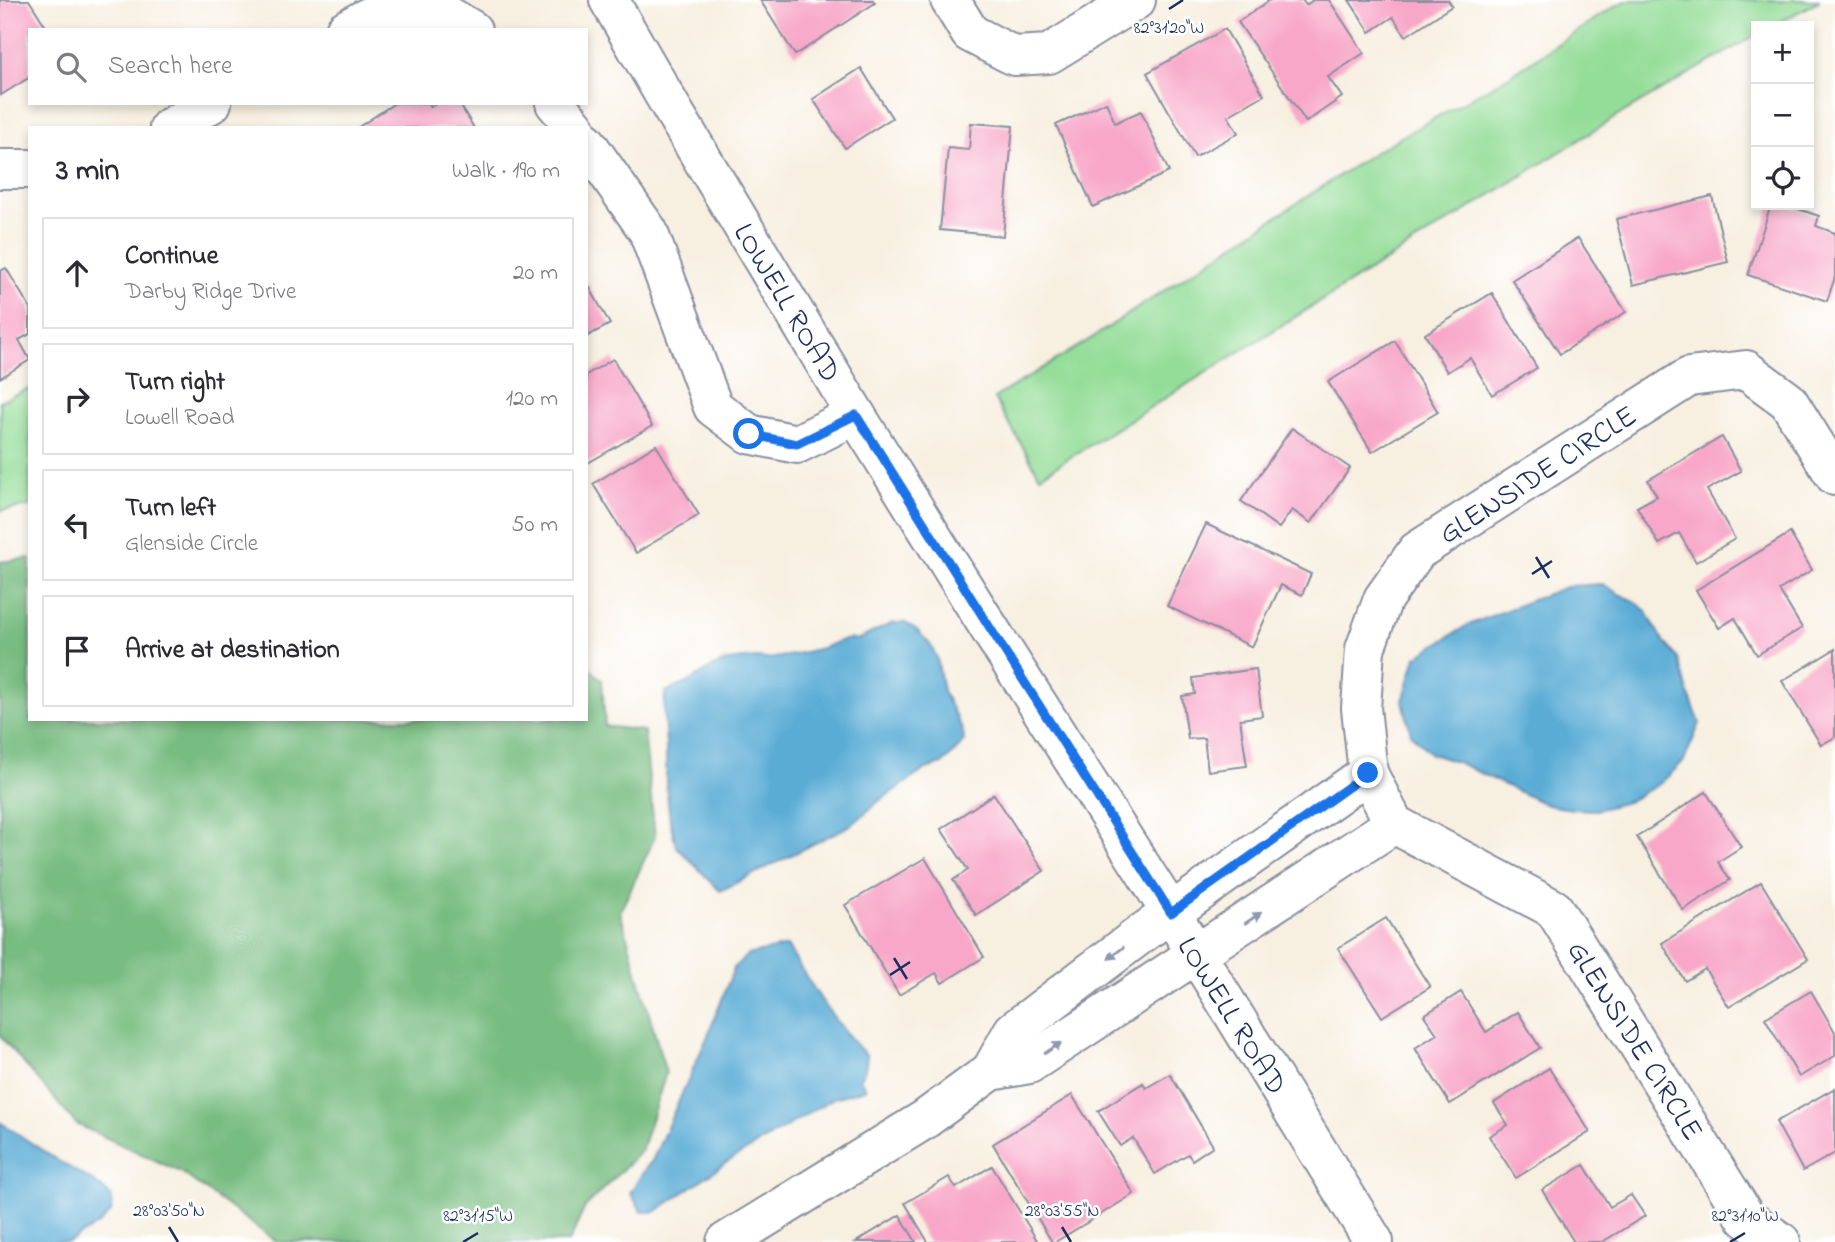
<!DOCTYPE html>
<meta charset="utf-8">
<style>
body{margin:0;font-family:"Indie Flower",sans-serif;background:#f7f7f7;color:#2b2b33}
.controls{position:absolute;right:21px;top:21px;display:grid;overflow:hidden;border-radius:0px;box-shadow:0 4px 10px #0003}
.controls button{width:63px;height:63px;display:grid;place-items:center;padding:0;border:0;border-bottom:2px solid #e1e1e2;background:#fff;color:#2b2b33;font:35px sans-serif}
.stop{position:absolute;width:21px;height:21px;margin:-16px;border:5px solid #1a73e8;border-radius:50%;background:#fff}
.stop.end{background:#1a73e8;border-color:#fff;box-shadow:0 2px 7px #0008}
.list{margin:0;padding:0;list-style:none}
h2{display:flex;justify-content:space-between;align-items:center;height:91px;margin:0;padding:0 28px;font-size:30px}
h2 small{font-size:23px;font-weight:400;color:#7c7c81}
.list li{display:grid;grid-template-columns:46px 1fr auto;gap:21px;align-items:center;box-sizing:border-box;height:112px;margin:0 14px 14px;padding:0 14px;border:2px solid #e1e1e2;border-radius:0px}
.list b{display:block;font-size:26px;white-space:nowrap}
.list p{margin:0;font-size:23px;white-space:nowrap;color:#7c7c81}
.list em{font-size:23px;font-style:normal;color:#7c7c81}
.icon{flex:none;width:38px;height:38px;fill:none;stroke:currentColor;stroke-width:2;stroke-linecap:round;stroke-linejoin:round}
.map{position:relative;flex:none;width:1835px;height:1242px;overflow:hidden}
.search{position:absolute;background:#fff;box-shadow:0 4px 10px #0003;left:28px;top:28px;width:560px;height:77px;display:flex;align-items:center;gap:18px;box-sizing:border-box;padding:0 24px;border-radius:0px;color:#7c7c81;font-size:26px}
.panel{position:absolute;background:#fff;box-shadow:0 4px 10px #0003;left:28px;top:126px;width:560px;height:595px;border-radius:0px}
.map>svg:first-child{display:block}
</style>
<div class="map">
<svg width="1835" height="1242" viewBox="0 0 1835 1242">
<rect width="100%" height="100%" fill="#fff"/>
<filter id="ink" filterUnits="userSpaceOnUse"><feTurbulence type="fractalNoise" baseFrequency=".0143" numOctaves="2"/><feDisplacementMap in="SourceGraphic" scale="14" xChannelSelector="R" yChannelSelector="G"/><feConvolveMatrix kernelMatrix="1 2 1 2 8 2 1 2 1" color-interpolation-filters="sRGB"/></filter>
<filter id="wash" filterUnits="userSpaceOnUse"><feTurbulence type="fractalNoise" baseFrequency=".00686" numOctaves="4" result="noise"/><feDisplacementMap in="SourceGraphic" scale="28" xChannelSelector="R" yChannelSelector="G"/><feGaussianBlur stdDeviation="1.57" result="paint"/><feColorMatrix in="noise" values="0 0 0 0 0 0 0 0 0 0 0 0 0 0 0 0 0 1.4 0 .05"/><feComposite in="paint" operator="in"/></filter>
<g filter="url(#wash)">
<rect width="100%" height="100%" fill="#f7efe0"/>
<g fill="#94dd98" stroke="#58867b" stroke-width="2">
<path d="M 1627,0 L 1820,0 L 1773,26 L 1756,26 L 1756,35 L 1624,112 L 1040,476 L 994,398 L 1092,338 L 1378,150 L 1506,78 L 1612,8 Z"/>
<path d="M 30,388 L 30,506 L 0,511 L 0,401 Z"/>
</g>
<path fill="#77bc80" stroke="#49766f" stroke-width="2" d="M 30,558 L 30,719 L 586,719 L 586,665 L 602,680 L 605,726 L 644,731 L 655,837 L 620,912 L 666,1073 L 641,1151 L 585,1207 L 569,1242 L 277,1242 L 181,1172 L 76,1124 L 0,1036 L 0,562 Z"/>
<g fill="#5aacd5" stroke="#3a6e9a" stroke-width="2">
<path d="M 1603,584 L 1619,594 L 1634,601 L 1646,611 L 1660,636 L 1679,660 L 1688,692 L 1700,723 L 1684,761 L 1661,783 L 1627,802 L 1596,810 L 1572,809 L 1547,805 L 1457,762 L 1431,754 L 1411,734 L 1403,701 L 1416,657 L 1468,625 L 1568,586 Z"/>
<path d="M 904,622 L 916,629 L 930,644 L 937,658 L 943,691 L 962,729 L 964,740 L 960,746 L 942,764 L 926,769 L 879,801 L 853,824 L 720,891 L 676,846 L 670,821 L 666,785 L 666,744 L 664,717 L 665,692 L 687,683 L 711,668 L 727,661 L 755,658 L 768,659 L 792,655 L 822,648 L 842,640 L 859,639 L 890,624 Z"/>
<path d="M 787,946 C 811,985 834,1023 867,1056 L 865,1070 L 860,1079 L 866,1089 L 834,1098 L 726,1163 L 655,1212 L 642,1212 L 630,1193 L 645,1169 L 652,1161 L 706,1040 L 734,968 L 747,955 Z"/>
<path d="M 0,1122 L 57,1160 L 96,1183 L 111,1196 L 112,1211 L 99,1224 L 69,1242 L 0,1242 Z"/>
</g>
<g id="blocks">
<g fill="#f8a7c8">
<path d="M 0,0 L 29,0 L 48,30 L 30,30 L 30,77 L 1,95 Z"/>
<path d="M 760,0 L 873,0 L 875,3 L 795,55 Z"/>
<path d="M 1270,0 L 1302,0 L 1306,5 L 1313,0 L 1329,0 L 1364,53 L 1328,77 L 1342,97 L 1306,122 L 1238,22 Z"/>
<path d="M 1349,0 L 1448,0 L 1452,6 L 1406,36 L 1393,17 L 1370,32 Z"/>
<path d="M 1225,29 L 1264,95 L 1228,116 L 1238,133 L 1195,157 L 1147,73 Z"/>
<path d="M 861,68 L 892,118 L 845,148 L 813,99 Z"/>
<path d="M 1106,102 L 1115,123 L 1141,111 L 1169,172 L 1093,207 L 1056,125 Z"/>
<path d="M 395,103 L 429,103 L 431,107 L 437,103 L 459,103 L 474,128 L 357,128 Z"/>
<path d="M 971,123 L 1013,126 L 1003,236 L 940,230 L 948,148 L 969,150 Z"/>
<path d="M 1712,196 L 1728,262 L 1633,285 L 1616,219 Z"/>
<path d="M 1771,205 L 1786,205 L 1819,216 L 1816,226 L 1835,233 L 1835,277 L 1827,301 L 1748,275 Z"/>
<path d="M 1578,238 L 1626,312 L 1560,354 L 1512,280 Z"/>
<path d="M 6,268 L 30,308 L 30,334 L 19,340 L 30,360 L 0,378 L 0,271 Z"/>
<path d="M 586,281 L 610,324 L 586,337 Z"/>
<path d="M 1492,293 L 1537,368 L 1492,395 L 1470,358 L 1447,372 L 1425,334 Z"/>
<path d="M 1395,341 L 1438,412 L 1372,452 L 1328,382 Z"/>
<path d="M 613,359 L 652,426 L 586,464 L 586,375 Z"/>
<path d="M 1292,428 L 1350,468 L 1311,523 L 1292,510 L 1279,528 L 1241,501 Z"/>
<path d="M 1722,437 L 1741,471 L 1707,490 L 1735,539 L 1696,562 L 1679,533 L 1659,544 L 1637,507 L 1657,496 L 1648,480 Z"/>
<path d="M 656,445 L 699,515 L 636,553 L 593,484 Z"/>
<path d="M 1206,524 L 1311,574 L 1302,595 L 1281,585 L 1252,647 L 1167,606 Z"/>
<path d="M 1790,533 L 1812,570 L 1779,590 L 1802,628 L 1757,655 L 1735,618 L 1719,628 L 1696,590 Z"/>
<path d="M 1835,649 L 1835,737 L 1821,745 L 1782,681 Z"/>
<path d="M 1256,669 L 1262,716 L 1240,719 L 1247,766 L 1208,771 L 1204,738 L 1188,739 L 1182,696 L 1195,694 L 1193,678 Z"/>
<path d="M 1706,792 L 1741,847 L 1718,862 L 1730,880 L 1683,910 L 1637,837 Z"/>
<path d="M 994,794 L 1044,871 L 976,915 L 953,880 L 968,870 L 941,829 Z"/>
<path d="M 925,858 L 984,957 L 942,983 L 936,973 L 899,995 L 845,905 Z"/>
<path d="M 1761,882 L 1808,959 L 1729,1007 L 1705,969 L 1685,981 L 1662,943 Z"/>
<path d="M 1386,918 L 1430,987 L 1382,1017 L 1338,948 Z"/>
<path d="M 1811,991 L 1835,1032 L 1835,1056 L 1799,1077 L 1765,1018 Z"/>
<path d="M 1461,992 L 1486,1032 L 1518,1012 L 1540,1048 L 1450,1104 L 1415,1048 L 1437,1034 L 1424,1015 Z"/>
<path d="M 1549,1068 L 1590,1132 L 1516,1178 L 1489,1136 L 1508,1125 L 1494,1103 Z"/>
<path d="M 1170,1074 L 1213,1146 L 1192,1160 L 1188,1154 L 1155,1174 L 1133,1138 L 1120,1146 L 1098,1111 L 1143,1083 L 1146,1088 Z"/>
<path d="M 1835,1088 L 1835,1153 L 1803,1171 L 1776,1122 Z"/>
<path d="M 1072,1095 L 1134,1194 L 1055,1242 L 1052,1242 L 993,1144 Z"/>
<path d="M 1584,1165 L 1610,1207 L 1631,1195 L 1645,1216 L 1602,1242 L 1574,1242 L 1542,1190 Z"/>
<path d="M 992,1166 L 1038,1242 L 928,1242 L 905,1203 L 949,1177 L 956,1188 Z"/>
<path d="M 900,1215 L 916,1242 L 856,1242 Z"/>
</g>
</g>
</g>
<g filter="url(#ink)">
<use href="#blocks" fill-opacity="0" stroke="#898f9f" stroke-width="2"/>
<g fill="none" stroke-linecap="round" stroke-linejoin="round">
<defs>
<g id="minor">
<path d="M 950,0 L 970,33 L 1014,56 L 1049,54 L 1136,0"/>
<path d="M 345,30 L 374,14 L 447,15 L 472,30"/>
<path d="M 555,103 L 576,128"/>
<path d="M 169,128 L 212,103"/>
<path d="M 586,142 L 648,231 L 713,407 L 749,434 L 797,444 L 856,415"/>
<path d="M 0,169 L 30,169"/>
<path d="M 991,1071 L 1013,1031 L 1141,934 L 1368,773"/>
<path d="M 726,1242 L 924,1120 L 991,1071 L 1029,1064 L 1394,824"/>
<path d="M 1781,1242 L 1746,1218 L 1554,909 L 1394,824 L 1368,773 L 1361,708 L 1365,649 L 1383,599 L 1417,551 L 1689,377 L 1746,370 L 1788,401 L 1835,476"/>
</g>
<path id="tertiary" d="M 609,0 L 671,107 L 856,415 L 991,631 L 1171,913 L 1374,1242"/>
</defs>
<use href="#minor" stroke="#898f9f" stroke-width="42"/>
<use href="#tertiary" stroke="#898f9f" stroke-width="42"/>
<use href="#minor" stroke="#fff" stroke-width="38"/>
<use href="#tertiary" stroke="#fff" stroke-width="38"/>
</g>
<defs><path id="oneway-solid" d="M-6-.8H1V-3.2L6.5 0L1 3.2V.8H-6Z" transform="scale(1.75)"/></defs>
<g fill="#8d97ae">
<use href="#oneway-solid" transform="translate(1253 918) rotate(-34)"/>
<use href="#oneway-solid" transform="translate(1116 953) rotate(142)"/>
<use href="#oneway-solid" transform="translate(1053 1048) rotate(-33)"/>
</g>
</g>
<g fill="none" stroke-linecap="round" stroke-linejoin="round" filter="url(#ink)">
<path stroke="#1a73e8" stroke-width="9" d="M 749,434 L 797,444 L 856,415 L 992,631 L 1171,913 L 1368,773"/>
</g>
<path fill="none" stroke="#1b2f5e" stroke-width="2.5" d="M 1169,9 L 1183,0M 1536,557 L 1549,578M 1532,574 L 1552,561M 894,958 L 907,979M 890,975 L 910,962M 169,1227 L 178,1242M 1062,1227 L 1071,1242M 463,1242 L 478,1233M 1730,1242 L 1745,1233"/>
<g text-anchor="middle" stroke-width="5" stroke-linejoin="round" paint-order="stroke">
<g font-size="30" fill="#1b2f5e" stroke="#fff">
<text transform="translate(788 302) rotate(59)" y="10">LOWELL ROAD</text>
<text transform="translate(1537 474) rotate(-33)" y="10">GLENSIDE CIRCLE</text>
<text transform="translate(1233 1015) rotate(58)" y="10">LOWELL ROAD</text>
<text transform="translate(1636 1040) rotate(58)" y="10">GLENSIDE CIRCLE</text>
</g>
</g>
<g font-size="18" text-anchor="middle" fill="#1b2f5e" stroke="#fff" stroke-width="5" stroke-linejoin="round" paint-order="stroke">
<text x="1169" y="33">82°31'20"W</text>
<text x="169" y="1216">28°03'50"N</text>
<text x="1062" y="1216">28°03'55"N</text>
<text x="478" y="1221">82°31'15"W</text>
<text x="1745" y="1221">82°31'10"W</text>
</g>
</svg>
<div class="controls">
<button>+</button>
<button>−</button>
<button><svg class="icon" aria-label="locate" viewBox="0 0 24 24"><circle cx="12" cy="12" r="6"/><path d="M12 2v4M12 18v4M2 12h4M18 12h4"/></svg></button>
</div>
<div class="stop" style="left:749px;top:434px"></div>
<div class="stop end" style="left:1368px;top:773px"></div>
<div class="search"><svg class="icon" aria-label="search" viewBox="0 0 24 24"><circle cx="10" cy="10" r="6"/><path d="M15 15l6 6"/></svg>Search here</div>
<section class="panel">
<h2>3 min<small>Walk · 190 m</small></h2>
<ul class="list">
<li><svg class="icon" aria-label="ahead" viewBox="0 0 24 24"><path d="M12 20V5M6 11l6-6 6 6"/></svg><div><b>Continue</b><p>Darby Ridge Drive</p></div><em>20 m</em></li>
<li><svg class="icon" aria-label="right" viewBox="0 0 24 24"><path d="M7 20v-9h11M14 6l5 5-5 5"/></svg><div><b>Turn right</b><p>Lowell Road</p></div><em>120 m</em></li>
<li><svg class="icon" aria-label="left" viewBox="0 0 24 24"><path d="M17 20v-9H6M10 6l-5 5 5 5"/></svg><div><b>Turn left</b><p>Glenside Circle</p></div><em>50 m</em></li>
<li><svg class="icon" aria-label="arrive" viewBox="0 0 24 24"><path d="M6 21V4h12l-3 4 3 4H6"/></svg><div><b>Arrive at destination</b></div></li>
</ul>
</section>
</div>
